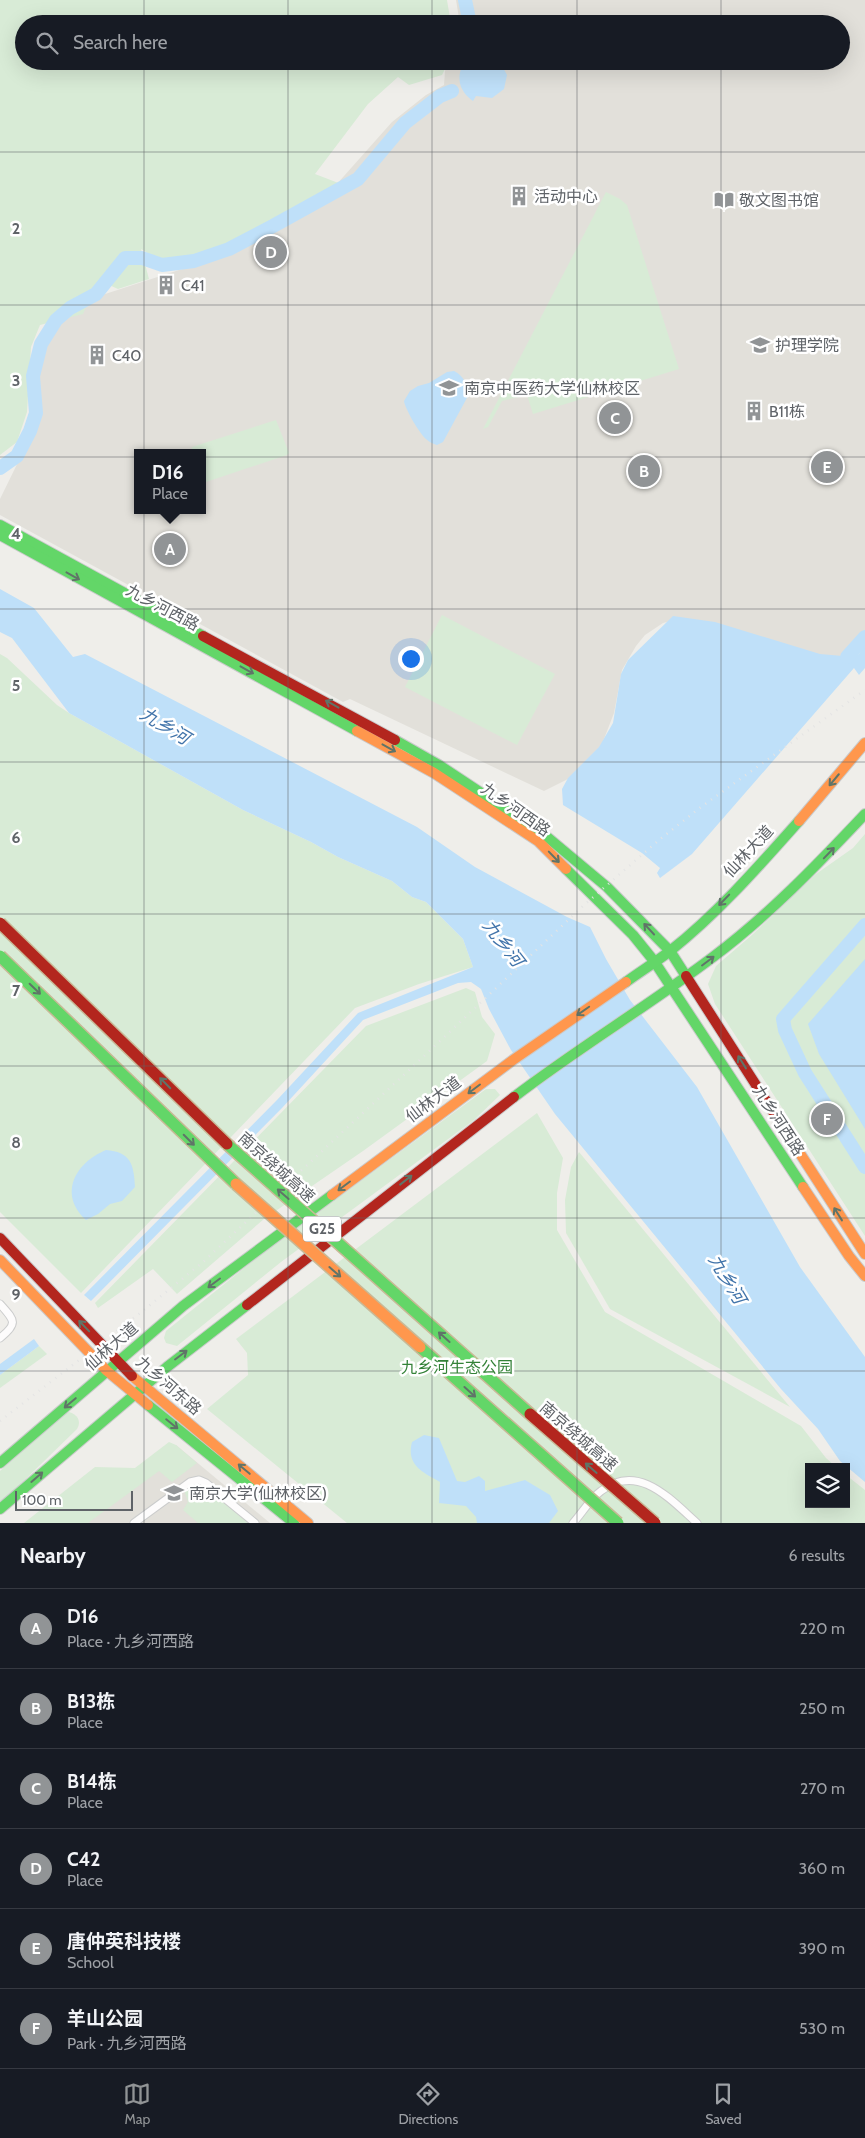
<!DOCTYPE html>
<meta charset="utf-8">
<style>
body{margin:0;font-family:Cabin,"Noto Sans SC",sans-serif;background:#242831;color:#f1f3f6}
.controls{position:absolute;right:15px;bottom:15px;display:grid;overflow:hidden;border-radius:0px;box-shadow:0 5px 20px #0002}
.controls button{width:45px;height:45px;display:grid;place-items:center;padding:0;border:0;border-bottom:1px solid #363941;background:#171b24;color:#f1f3f6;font:25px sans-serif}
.scale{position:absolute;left:15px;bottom:12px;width:118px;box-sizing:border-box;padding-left:5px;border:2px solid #5f6368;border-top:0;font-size:14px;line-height:18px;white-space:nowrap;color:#5f6368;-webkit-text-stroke:4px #fff;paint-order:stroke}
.you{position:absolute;left:410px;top:658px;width:18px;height:18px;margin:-12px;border:4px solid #fff;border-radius:50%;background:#1a73e8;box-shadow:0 0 0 8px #1a73e833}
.badge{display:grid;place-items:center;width:32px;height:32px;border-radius:50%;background:#919496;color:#fff;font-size:16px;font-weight:700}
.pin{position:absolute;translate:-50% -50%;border:2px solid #fff;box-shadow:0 1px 5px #0006}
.popup{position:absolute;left:134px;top:449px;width:72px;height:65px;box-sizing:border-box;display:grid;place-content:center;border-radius:0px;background:#171b24;filter:drop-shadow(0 1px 4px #0005);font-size:16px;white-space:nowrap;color:#9ea1a6}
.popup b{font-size:19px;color:#f1f3f6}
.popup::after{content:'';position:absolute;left:50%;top:100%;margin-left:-10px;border:10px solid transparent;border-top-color:#171b24}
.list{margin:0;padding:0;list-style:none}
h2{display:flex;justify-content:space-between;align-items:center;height:65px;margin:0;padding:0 20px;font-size:21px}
h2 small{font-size:16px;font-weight:400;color:#9ea1a6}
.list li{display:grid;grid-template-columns:32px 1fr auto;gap:15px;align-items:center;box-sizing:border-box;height:80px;padding:0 20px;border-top:1px solid #363941}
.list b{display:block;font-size:19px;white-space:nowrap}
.list p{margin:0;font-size:16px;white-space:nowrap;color:#9ea1a6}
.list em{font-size:16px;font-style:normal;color:#9ea1a6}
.icon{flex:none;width:28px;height:28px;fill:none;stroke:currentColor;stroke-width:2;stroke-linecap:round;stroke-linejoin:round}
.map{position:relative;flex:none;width:865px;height:1523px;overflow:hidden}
.search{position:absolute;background:#171b24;box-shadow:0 5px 20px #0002;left:15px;right:15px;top:15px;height:55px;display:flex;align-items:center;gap:12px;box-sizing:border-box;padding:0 18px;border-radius:28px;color:#9ea1a6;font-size:19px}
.sheet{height:545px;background:#171b24}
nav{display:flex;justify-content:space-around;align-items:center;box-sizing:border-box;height:70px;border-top:1px solid #363941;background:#171b24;font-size:14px;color:#9ea1a6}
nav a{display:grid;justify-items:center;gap:2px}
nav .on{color:#919496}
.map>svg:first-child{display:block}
</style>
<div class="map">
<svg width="865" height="1523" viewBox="0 0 865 1523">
<rect width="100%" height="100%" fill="#efeeea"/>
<g fill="#e2e0da" fill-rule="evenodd">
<path d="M 456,0 L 865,0 L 865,642 L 856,658 L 850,662 L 674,620 L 663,623 L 645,635 L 636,646 L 622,670 L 614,713 L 602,744 L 578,774 L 544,791 L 350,699 L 343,702 L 0,515 L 0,499 L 23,452 L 32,420 L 34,362 L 46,334 L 99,296 L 216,258 L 328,194 L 392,122 L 426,95 L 444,85 L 445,71 L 449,61 L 841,61 L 841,24 L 460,24 ZM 138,453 L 202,453 L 202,510 L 138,510 Z"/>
<path d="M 176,1445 L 270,1523 L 76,1523 Z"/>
</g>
<g fill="#d8ebd6">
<path d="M 0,0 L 447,0 L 451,24 L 24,24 L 24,61 L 449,61 L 442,75 L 409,85 L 398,77 L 368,104 L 315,174 L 341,184 C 309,202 193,270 161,261 C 154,258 147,252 141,249 L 149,279 L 118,289 L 107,284 L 87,305 L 83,314 L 40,325 L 31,347 L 27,412 L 17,442 L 0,455 Z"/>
<path d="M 606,192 L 620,199 L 627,205 L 679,369 L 533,414 L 527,395 L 502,401 L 488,427 L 483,429 Z"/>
<path d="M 276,420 L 289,453 L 287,455 L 203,483 L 202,453 L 192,453 L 192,447 Z"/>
<path d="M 442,615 L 555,674 L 517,745 L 405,687 Z"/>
<path d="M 0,654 L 7,658 L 57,705 L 69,713 L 243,810 L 311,842 L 338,857 L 392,881 L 412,897 L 426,902 L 463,939 L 473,967 L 419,984 L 355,1008 L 81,1293 L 0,1212 Z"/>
<path d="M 865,834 L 865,1236 L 715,1004 L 708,984 L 716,966 L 753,934 L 816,874 L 853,848 Z"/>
<path d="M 466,988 L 475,992 L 482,1017 L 495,1034 L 487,1061 L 363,1151 L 264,1219 L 177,1294 L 153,1269 L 98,1308 L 95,1303 L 366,1026 Z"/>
<path d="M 486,1089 L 495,1089 L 500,1095 L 474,1120 L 281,1262 L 177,1346 L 166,1343 L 164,1338 L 166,1331 L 269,1248 Z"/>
<path d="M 537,1113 L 563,1158 L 557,1193 L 557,1230 L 605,1312 L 801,1426 L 826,1458 L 836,1467 L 809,1467 L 809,1504 L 846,1504 L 846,1475 L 865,1490 L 865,1523 L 347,1523 L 207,1409 L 248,1375 L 247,1353 L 236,1339 Z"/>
<path d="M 579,1152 L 790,1407 L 610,1309 L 566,1233 L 565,1200 L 571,1167 Z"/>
<path d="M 39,1346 L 47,1354 L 0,1388 L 0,1375 Z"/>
<path d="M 69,1412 C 77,1414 82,1421 77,1429 L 0,1504 L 0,1471 L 64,1414 Z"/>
<path d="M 169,1442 L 176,1445 L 197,1463 L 172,1482 L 159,1471 L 88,1523 L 24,1523 L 95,1467 L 135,1468 Z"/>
<path d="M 193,1485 L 201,1485 L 208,1489 L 248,1523 L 198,1523 L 183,1510 L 188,1502 L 184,1490 Z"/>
</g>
<g fill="#bfe0f9">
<path d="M 465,61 L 500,62 L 507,75 L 504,89 L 492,98 L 476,96 L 473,101 C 459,91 455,76 465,61 Z"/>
<path d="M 454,371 C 464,376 468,385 468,396 L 443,442 L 437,445 C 433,444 429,442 426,439 C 420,434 405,409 404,401 L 410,391 L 418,386 L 429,383 L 447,372 Z"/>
<path d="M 0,589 L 34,608 L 73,657 L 85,654 L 417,827 L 475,867 L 567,917 L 590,927 L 606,959 L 630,1000 L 697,1087 L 800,1267 L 865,1357 L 865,1482 L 840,1461 L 818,1429 L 781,1389 L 555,1114 L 511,1050 L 489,1009 L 481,989 L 471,982 L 458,983 L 363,1020 L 282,1108 L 91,1301 L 84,1295 L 277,1100 L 358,1013 L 473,967 L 463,939 L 426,902 L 412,897 L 392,881 L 338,857 L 311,842 L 243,810 L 69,713 L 12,638 L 0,632 Z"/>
<path d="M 673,616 L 715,622 L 820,654 L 854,657 L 859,654 L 865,645 L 865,668 L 859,675 L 854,668 L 692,854 L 660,878 L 657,873 L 660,868 L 642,853 L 563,805 L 562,789 L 568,778 L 599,747 L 613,723 L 621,674 L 628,660 Z"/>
<path d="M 865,959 L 865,1129 L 819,1054 L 808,1024 Z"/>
<path d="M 106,1150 C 130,1152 134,1163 135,1187 L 122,1201 L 110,1204 L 98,1214 L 86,1220 C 58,1194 75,1163 106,1150 Z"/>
<path d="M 34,1339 L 39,1346 L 0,1375 L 0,1364 Z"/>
<path d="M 424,1435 L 439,1438 L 457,1481 L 465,1482 L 479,1476 L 485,1481 L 485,1491 L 525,1480 L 550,1495 L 558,1511 L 549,1523 L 477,1523 L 476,1517 L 466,1506 L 439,1503 L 440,1482 C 422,1472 406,1465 412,1442 Z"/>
</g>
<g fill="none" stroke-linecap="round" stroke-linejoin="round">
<g stroke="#bfe0f9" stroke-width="14">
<path d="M 465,0 L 470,24"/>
<path d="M 0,468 L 17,456 L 30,431 L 36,413 L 33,376 L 41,344 L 56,320 L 70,308 L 96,294 L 125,258 L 142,258 L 162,265 L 194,261 L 229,249 L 273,226 L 358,179 L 405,123 L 440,96 L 452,91"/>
<path d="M 847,657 L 865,637"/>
<path d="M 865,925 L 783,1019 L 785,1030 L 805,1073 L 865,1167"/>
</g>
<defs>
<g id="street">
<path d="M 0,1304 C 14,1320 19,1323 0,1338"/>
<path d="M 134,1523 L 190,1482 L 199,1480 L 206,1483 L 255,1523"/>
<path d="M 573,1523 C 582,1513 590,1499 601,1491 C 638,1462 670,1499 697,1523"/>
</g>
<g id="fast">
<path d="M 0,525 L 203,636"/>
<path d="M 0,535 L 357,731"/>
<path d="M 395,740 L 439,765 L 546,836 L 607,887 L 670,951 L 686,976"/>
<path d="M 566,869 L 633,935 L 654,961 L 803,1187"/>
<path d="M 626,982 C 641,971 656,962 670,951 C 717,914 759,866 799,821"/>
<path d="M 514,1097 C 578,1048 648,1006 713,957 C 769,915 817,865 865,814"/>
<path d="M 148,1405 L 294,1523"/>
<path d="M 0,1463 L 183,1306 L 332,1195"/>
<path d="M 0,1509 L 167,1367 L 247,1305"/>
</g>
<g id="slow">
<path d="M 357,731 L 434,773 L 538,841 L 566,869"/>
<path d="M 799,821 L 865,743"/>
<path d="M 779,1121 L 865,1254"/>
<path d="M 803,1187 L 849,1256 L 865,1276"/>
<path d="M 332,1195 L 513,1060 L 626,982"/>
<path d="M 0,1260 L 107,1371 L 148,1405"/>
<path d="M 132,1376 L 308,1523"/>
</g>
<g id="jam">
<path d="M 203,636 L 395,740"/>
<path d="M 686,976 L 779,1121"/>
<path d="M 0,1238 L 132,1376"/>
<path d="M 247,1305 L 514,1097"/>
</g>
</defs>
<use href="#street" stroke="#cbcccc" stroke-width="9"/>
<use href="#fast" stroke="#cacacb" stroke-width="12"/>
<use href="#slow" stroke="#cacacb" stroke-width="12"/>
<use href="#jam" stroke="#cacacb" stroke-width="12"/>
<use href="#street" stroke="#fdfcfc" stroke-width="7"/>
<use href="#fast" stroke="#63d668" stroke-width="10"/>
<use href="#slow" stroke="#ff974d" stroke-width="10"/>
<use href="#jam" stroke="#b3261e" stroke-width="10"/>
<path stroke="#e4e4e4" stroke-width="2.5" stroke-dasharray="1 6" stroke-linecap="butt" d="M 0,1421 L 144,1310 L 203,1262 L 423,1057 L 583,906 L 659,840 L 701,807 L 865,690"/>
<defs>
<g id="fast-bridge">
<path d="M 0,956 L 236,1184"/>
<path d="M 227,1144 L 530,1414"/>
<path d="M 420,1347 L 618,1523"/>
</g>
<path id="slow-bridge" d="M 236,1184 L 420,1347"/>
<g id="jam-bridge">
<path d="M 0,923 L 227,1144"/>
<path d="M 530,1414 L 655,1523"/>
</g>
</defs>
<use href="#fast-bridge" stroke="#c8b996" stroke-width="14" stroke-linecap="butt"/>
<use href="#slow-bridge" stroke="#c8b996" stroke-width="14" stroke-linecap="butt"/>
<use href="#jam-bridge" stroke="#c8b996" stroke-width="14" stroke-linecap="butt"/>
<use href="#fast-bridge" stroke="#63d668" stroke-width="11"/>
<use href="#slow-bridge" stroke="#ff974d" stroke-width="11"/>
<use href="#jam-bridge" stroke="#b3261e" stroke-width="11"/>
</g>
<defs><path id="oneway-shaft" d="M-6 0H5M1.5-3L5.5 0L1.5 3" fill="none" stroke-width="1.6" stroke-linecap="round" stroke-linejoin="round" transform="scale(1.25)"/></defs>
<g stroke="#607468">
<use href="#oneway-shaft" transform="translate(73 576) rotate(29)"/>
<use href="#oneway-shaft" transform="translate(247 670) rotate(29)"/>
<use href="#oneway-shaft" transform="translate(332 704) rotate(-151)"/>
<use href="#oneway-shaft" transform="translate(389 748) rotate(29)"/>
<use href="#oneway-shaft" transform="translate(834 780) rotate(130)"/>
<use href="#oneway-shaft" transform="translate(829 853) rotate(-46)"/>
<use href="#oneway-shaft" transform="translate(554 857) rotate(46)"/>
<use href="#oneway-shaft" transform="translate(724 900) rotate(134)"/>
<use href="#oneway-shaft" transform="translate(649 929) rotate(-133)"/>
<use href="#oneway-shaft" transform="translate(708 961) rotate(-37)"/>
<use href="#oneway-shaft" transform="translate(35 989) rotate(44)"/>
<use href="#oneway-shaft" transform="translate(583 1011) rotate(145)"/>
<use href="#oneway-shaft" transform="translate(742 1062) rotate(-122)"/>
<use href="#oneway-shaft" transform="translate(165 1083) rotate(-135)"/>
<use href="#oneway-shaft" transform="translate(474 1089) rotate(143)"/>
<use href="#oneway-shaft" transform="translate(189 1140) rotate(45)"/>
<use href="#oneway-shaft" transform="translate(406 1180) rotate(-38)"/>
<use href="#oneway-shaft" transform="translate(344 1186) rotate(143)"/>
<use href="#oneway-shaft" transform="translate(283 1194) rotate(-139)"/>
<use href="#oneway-shaft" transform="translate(838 1214) rotate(-122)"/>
<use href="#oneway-shaft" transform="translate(335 1272) rotate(41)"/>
<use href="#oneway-shaft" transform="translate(214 1283) rotate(143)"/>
<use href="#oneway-shaft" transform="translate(84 1326) rotate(-134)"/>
<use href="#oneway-shaft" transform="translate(444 1337) rotate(-138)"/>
<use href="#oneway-shaft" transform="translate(181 1355) rotate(-37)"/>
<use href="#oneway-shaft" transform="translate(470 1392) rotate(42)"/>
<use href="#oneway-shaft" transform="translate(70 1403) rotate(140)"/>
<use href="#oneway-shaft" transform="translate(172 1424) rotate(39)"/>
<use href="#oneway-shaft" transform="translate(591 1468) rotate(-139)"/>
<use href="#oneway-shaft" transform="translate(244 1469) rotate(-140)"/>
<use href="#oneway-shaft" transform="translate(37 1477) rotate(-41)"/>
</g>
<path fill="none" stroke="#5f6368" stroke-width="1" stroke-opacity="0.55" d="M 144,0 L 144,24M 288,0 L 288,24M 432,0 L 432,24M 577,0 L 577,24M 721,0 L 721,24M 144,61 L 144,1523M 288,61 L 288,1523M 432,61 L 432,1523M 577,61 L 577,1523M 721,61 L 721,1523M 0,152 L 865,152M 0,305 L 865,305M 0,457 L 865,457M 0,609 L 865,609M 0,762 L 865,762M 0,914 L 865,914M 0,1066 L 865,1066M 0,1218 L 865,1218M 0,1371 L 865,1371"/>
<defs>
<symbol id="building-bare" viewBox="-9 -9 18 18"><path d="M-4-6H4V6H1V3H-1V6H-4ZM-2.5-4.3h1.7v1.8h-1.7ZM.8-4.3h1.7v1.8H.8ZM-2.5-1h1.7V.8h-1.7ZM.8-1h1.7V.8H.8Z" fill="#919496" stroke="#fff" stroke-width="2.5" paint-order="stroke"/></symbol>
<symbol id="library-bare" viewBox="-9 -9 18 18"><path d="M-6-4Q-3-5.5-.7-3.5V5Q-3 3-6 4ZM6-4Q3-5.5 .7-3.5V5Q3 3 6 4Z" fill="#919496" stroke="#fff" stroke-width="2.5" paint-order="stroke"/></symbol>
<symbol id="school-bare" viewBox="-9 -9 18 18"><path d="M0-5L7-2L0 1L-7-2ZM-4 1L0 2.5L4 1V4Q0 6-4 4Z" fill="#919496" stroke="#fff" stroke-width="2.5" paint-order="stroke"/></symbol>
<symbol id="university-bare" viewBox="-9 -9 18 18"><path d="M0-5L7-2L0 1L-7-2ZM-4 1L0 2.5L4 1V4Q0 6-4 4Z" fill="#919496" stroke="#fff" stroke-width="2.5" paint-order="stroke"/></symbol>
</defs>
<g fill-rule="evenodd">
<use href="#building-bare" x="505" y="182" width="28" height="28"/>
<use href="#library-bare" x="710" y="186" width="28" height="28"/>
<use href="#building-bare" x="152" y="271" width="28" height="28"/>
<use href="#school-bare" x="746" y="331" width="28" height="28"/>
<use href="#building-bare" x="83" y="341" width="28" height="28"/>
<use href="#university-bare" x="435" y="374" width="28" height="28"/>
<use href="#building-bare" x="740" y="397" width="28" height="28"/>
<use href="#university-bare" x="160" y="1479" width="28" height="28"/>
</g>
<g text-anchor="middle" stroke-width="5" stroke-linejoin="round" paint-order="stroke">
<rect fill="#fff" stroke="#8f9295" stroke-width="1" x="303" y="1216.5" width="38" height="25" rx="4"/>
<g font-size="15" font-weight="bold" fill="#5f6368">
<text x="322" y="1234">G25</text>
</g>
<g font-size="16" fill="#5f6368" stroke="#fff" text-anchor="start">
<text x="534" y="202">活动中心</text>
<text x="739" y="206">敬文图书馆</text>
<text x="181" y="291">C41</text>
<text x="775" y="351">护理学院</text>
<text x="112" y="361">C40</text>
<text x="464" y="394">南京中医药大学仙林校区</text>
<text x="769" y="417">B11栋</text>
<text x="189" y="1499">南京大学(仙林校区)</text>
</g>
<g font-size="16" fill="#5f6368" stroke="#fff">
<text transform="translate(163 607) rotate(28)" y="6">九乡河西路</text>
<text transform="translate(516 809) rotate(35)" y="6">九乡河西路</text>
<text transform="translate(748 851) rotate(-47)" y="6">仙林大道</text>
<text transform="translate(433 1099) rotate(-37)" y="6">仙林大道</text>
<text transform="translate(779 1120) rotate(57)" y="6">九乡河西路</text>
<text transform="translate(277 1167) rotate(42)" y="6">南京绕城高速</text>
<text transform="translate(111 1346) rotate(-41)" y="6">仙林大道</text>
<text transform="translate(169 1385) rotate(41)" y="6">九乡河东路</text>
<text transform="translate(579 1436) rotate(41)" y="6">南京绕城高速</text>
</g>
<g font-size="16" fill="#348238" stroke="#fff">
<text x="457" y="1373">九乡河生态公园</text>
</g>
<g font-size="18" font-style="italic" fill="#4174aa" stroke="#fff">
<text transform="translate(165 726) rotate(31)" y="6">九乡河</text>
<text transform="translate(503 943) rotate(52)" y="6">九乡河</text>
<text transform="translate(727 1279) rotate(59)" y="6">九乡河</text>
</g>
</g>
<g font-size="16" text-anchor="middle" font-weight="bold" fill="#5f6368" stroke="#fff" stroke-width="5" stroke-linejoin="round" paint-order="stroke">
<text x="16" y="234">2</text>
<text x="16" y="386">3</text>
<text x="16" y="539">4</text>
<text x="16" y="691">5</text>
<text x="16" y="843">6</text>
<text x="16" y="996">7</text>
<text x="16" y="1148">8</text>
<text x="16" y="1300">9</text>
</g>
</svg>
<div class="controls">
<button><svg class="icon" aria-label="layers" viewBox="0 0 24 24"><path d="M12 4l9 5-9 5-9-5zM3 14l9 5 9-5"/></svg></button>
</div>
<div class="scale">100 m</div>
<div class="you"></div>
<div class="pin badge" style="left:170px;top:549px">A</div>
<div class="popup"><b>D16</b>Place</div>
<div class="pin badge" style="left:644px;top:471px">B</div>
<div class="pin badge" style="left:615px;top:418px">C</div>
<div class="pin badge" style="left:271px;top:252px">D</div>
<div class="pin badge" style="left:827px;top:467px">E</div>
<div class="pin badge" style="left:827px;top:1119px">F</div>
<div class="search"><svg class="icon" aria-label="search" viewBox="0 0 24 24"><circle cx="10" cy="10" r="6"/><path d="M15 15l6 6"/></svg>Search here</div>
</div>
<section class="sheet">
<h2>Nearby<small>6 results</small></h2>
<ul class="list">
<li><span class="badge">A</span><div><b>D16</b><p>Place · 九乡河西路</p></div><em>220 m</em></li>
<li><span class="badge">B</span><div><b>B13栋</b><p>Place</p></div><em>250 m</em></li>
<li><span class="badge">C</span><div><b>B14栋</b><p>Place</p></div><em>270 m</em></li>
<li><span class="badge">D</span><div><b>C42</b><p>Place</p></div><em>360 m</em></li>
<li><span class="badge">E</span><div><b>唐仲英科技楼</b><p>School</p></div><em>390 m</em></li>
<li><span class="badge">F</span><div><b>羊山公园</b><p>Park · 九乡河西路</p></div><em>530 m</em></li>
</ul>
</section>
<nav>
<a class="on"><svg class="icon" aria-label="map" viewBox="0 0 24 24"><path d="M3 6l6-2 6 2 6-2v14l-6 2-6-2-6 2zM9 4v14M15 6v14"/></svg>Map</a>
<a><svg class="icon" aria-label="directions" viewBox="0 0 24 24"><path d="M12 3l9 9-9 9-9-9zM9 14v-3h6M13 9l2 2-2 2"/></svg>Directions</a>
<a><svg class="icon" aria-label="saved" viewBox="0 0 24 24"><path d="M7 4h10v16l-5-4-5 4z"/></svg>Saved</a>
</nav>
